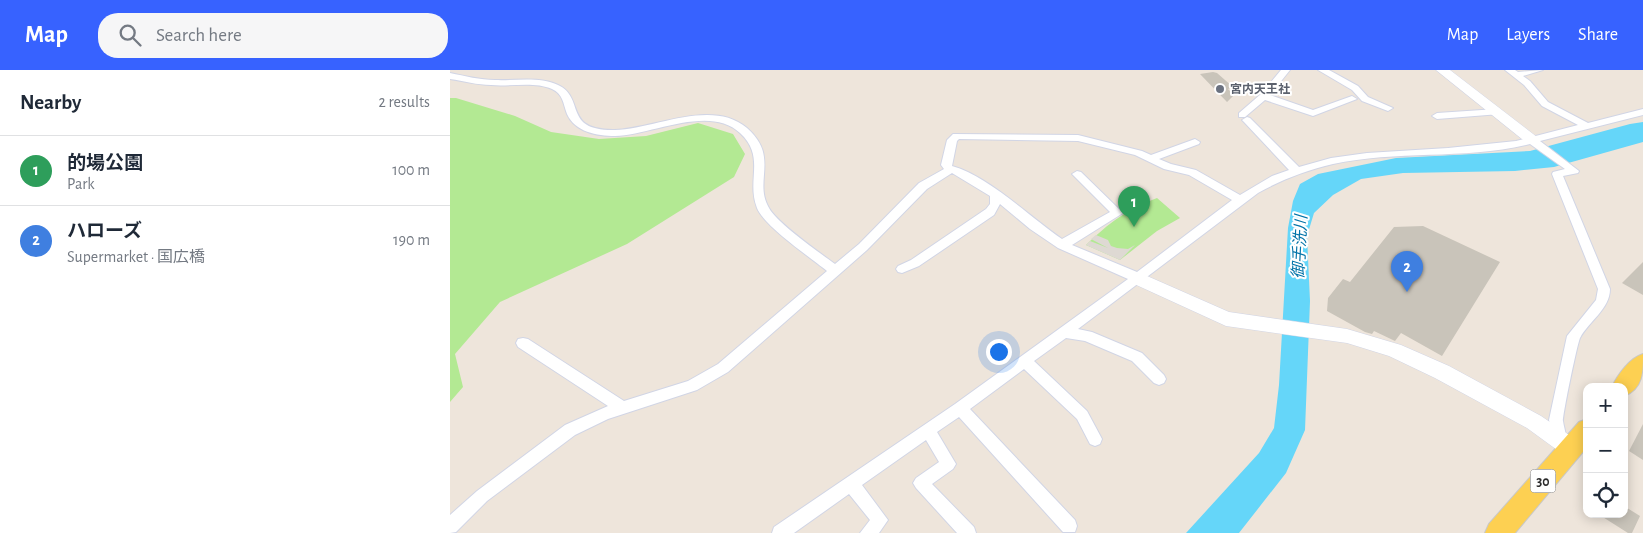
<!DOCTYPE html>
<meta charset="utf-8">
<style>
body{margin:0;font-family:"Alegreya Sans","Noto Sans JP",sans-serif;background:#f6f6f7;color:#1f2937}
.controls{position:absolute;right:15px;bottom:15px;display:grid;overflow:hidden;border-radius:10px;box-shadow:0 2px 12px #0003}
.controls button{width:45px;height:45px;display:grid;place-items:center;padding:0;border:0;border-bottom:1px solid #e0e1e3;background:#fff;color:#1f2937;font:25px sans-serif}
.you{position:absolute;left:548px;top:281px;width:18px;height:18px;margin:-12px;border:4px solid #fff;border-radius:50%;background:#1a73e8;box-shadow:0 0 0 8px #1a73e833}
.badge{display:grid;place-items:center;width:32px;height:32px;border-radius:50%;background:#3762ff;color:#fff;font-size:16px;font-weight:700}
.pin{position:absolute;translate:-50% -41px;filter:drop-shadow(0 1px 2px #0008)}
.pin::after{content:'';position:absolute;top:26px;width:18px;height:15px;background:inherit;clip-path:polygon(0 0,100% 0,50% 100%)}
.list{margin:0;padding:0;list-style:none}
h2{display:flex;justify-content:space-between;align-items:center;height:65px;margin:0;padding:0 20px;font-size:21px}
h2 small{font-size:16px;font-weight:400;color:#747a83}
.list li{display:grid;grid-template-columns:32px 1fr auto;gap:15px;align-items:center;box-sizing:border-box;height:70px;padding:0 20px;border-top:1px solid #e0e1e3}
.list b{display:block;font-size:19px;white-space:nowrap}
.list p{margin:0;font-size:16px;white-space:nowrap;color:#747a83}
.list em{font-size:16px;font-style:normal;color:#747a83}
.icon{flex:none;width:28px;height:28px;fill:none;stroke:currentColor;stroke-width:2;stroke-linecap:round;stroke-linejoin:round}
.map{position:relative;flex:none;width:1193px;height:463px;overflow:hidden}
header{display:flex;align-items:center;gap:30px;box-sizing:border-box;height:70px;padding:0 25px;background:#3762ff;color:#fff}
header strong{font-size:24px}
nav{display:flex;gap:28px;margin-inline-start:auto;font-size:18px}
.search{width:350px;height:45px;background:#f6f6f7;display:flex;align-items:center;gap:12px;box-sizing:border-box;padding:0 18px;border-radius:20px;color:#747a83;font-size:19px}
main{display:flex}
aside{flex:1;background:#fff}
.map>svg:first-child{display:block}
</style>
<header>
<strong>Map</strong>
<div class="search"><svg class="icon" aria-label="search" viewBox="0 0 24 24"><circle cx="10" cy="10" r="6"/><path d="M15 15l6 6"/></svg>Search here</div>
<nav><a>Map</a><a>Layers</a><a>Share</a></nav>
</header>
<main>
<aside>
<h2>Nearby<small>2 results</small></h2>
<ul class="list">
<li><span class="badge" style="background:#2e9e5b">1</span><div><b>的場公園</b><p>Park</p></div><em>100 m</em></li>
<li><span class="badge" style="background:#3f7fe0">2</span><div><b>ハローズ</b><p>Supermarket · 国広橋</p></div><em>190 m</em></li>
</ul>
</aside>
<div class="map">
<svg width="1193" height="463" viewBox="0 0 1193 463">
<rect width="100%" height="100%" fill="#eee5db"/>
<g fill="#b3e993">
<path d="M 0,28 L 6,28 L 65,46 L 101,62 L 149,69 L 196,66 L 248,53 L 283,64 L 295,84 L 284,107 L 177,174 L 50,232 L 5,284 L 13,317 L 0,332 Z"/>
<path d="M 707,128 L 730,148 L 707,161 L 670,190 L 636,175 C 660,152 676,140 707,128 Z"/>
</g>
<path fill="#ded9d3" d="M 646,165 L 658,170 L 661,176 L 667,178 L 678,179 L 685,175 L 670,190 L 636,175 L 640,171 L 658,178 L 641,169 Z"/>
<path fill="#65d6f9" d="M 1193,52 L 1193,72 L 1104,97 L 1065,101 L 953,103 L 911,109 L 883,125 L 864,143 L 857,166 L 860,231 L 855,360 L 836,403 L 789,463 L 736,463 L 809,383 L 824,358 L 829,315 L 838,158 L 843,131 L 850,114 L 868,104 L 946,88 L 1080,81 L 1180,54 Z"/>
<g fill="#c9c4ba">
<path d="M 763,2 L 767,3 L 783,17 L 778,19 L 784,25 L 777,32 L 750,4 Z"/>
<path d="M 973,156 L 1050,192 L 992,286 L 951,263 L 945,271 L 924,261 L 922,264 L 915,262 L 877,241 L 878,228 L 893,209 L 900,212 L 944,157 Z"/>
<path d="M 1193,192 L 1193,225 L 1172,213 Z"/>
<path d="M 1193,354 L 1193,390 L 1179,381 Z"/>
<path d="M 1174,436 L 1190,446 L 1182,463 L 1178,463 L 1148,444 L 1174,444 Z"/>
</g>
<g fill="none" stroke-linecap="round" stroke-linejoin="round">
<defs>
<g id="street">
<path d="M 831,0 L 840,0 L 820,25 L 863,40 L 902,26 L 907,29 L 863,46 L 815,30 L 795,47 L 789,47 L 789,43 L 811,24 Z"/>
<path d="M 868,0 L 879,0 L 908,16 L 918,27 L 943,38 L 938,41 L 912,31 L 902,20 Z"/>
<path d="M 1055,0 L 1065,0 L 1068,2 L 1093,0 L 1073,6 L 1080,11 L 1098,32 L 1138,53 L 1193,39 L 1193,45 L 1090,71 L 1129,101 L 1128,103 L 1113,106 L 1160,219 C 1160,239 1139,251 1130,268 C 1127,275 1113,343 1113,351 C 1114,359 1118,366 1114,374 L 1109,376 L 1104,374 L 1099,350 L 1117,266 L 1146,230 L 1148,219 L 1102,104 L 1103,102 L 1115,99 L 1080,74 C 1016,90 947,80 883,94 C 857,100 831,110 808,123 L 628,259 L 642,262 L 692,283 L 714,305 L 716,309 L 714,313 L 709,315 L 704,313 L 682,291 L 635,271 L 616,268 L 584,291 L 637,341 L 652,369 L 650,374 L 645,376 L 640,374 L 627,349 L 574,299 L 520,339 L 625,450 L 627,456 L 625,462 L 613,462 L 509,347 L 487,362 L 506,394 L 503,399 L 482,414 L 524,457 L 526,463 L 507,463 L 466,418 L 463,413 L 466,408 L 489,392 L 476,370 L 412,415 L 438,450 L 429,463 L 410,463 L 420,450 L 399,424 L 344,463 L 322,463 L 324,457 L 505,334 L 678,209 L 608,178 L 580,159 L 550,134 L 544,145 L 469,196 L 452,203 L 448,202 L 446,199 L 448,196 L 461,190 L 536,139 L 540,134 L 540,126 L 502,103 L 477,119 L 417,180 L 278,302 L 247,320 L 158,349 L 125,365 L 37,431 L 6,462 L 0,463 L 0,445 L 27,421 L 115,355 L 158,336 L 68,277 L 66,273 L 68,269 L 73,268 L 78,269 L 174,331 L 238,311 L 268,294 L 377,201 C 361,188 314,156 307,138 C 296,110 316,87 290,63 C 260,34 201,65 165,66 C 147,66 125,62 117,44 C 113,33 113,24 102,19 C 84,11 60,17 41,15 C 27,15 14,11 0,9 L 0,3 C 15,6 30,10 45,10 C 65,11 89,6 108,15 C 136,28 112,61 165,60 C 204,59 262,28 297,58 C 330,87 303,111 319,138 C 327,153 370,183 385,194 L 409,174 L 469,113 L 494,99 L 491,95 L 497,70 L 503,64 L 628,65 L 692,81 L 701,85 L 745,69 L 750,72 L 749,74 L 709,89 L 721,94 L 746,100 L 790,125 L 822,106 L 839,100 L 794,52 L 792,50 L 797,47 L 800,48 L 849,97 L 881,88 L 917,83 L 998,78 L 1066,71 L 1128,55 L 1092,36 L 1074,15 ZM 509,69 L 628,71 L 685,85 L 714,99 L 739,105 L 782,130 L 687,202 L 622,175 L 673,143 L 631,102 L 627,101 L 622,104 L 660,142 L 612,169 C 581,148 537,105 502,96 L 507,71 Z"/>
<path d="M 1047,39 L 1050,40 L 1050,44 L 987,49 L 982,46 L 987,43 Z"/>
</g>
<g id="secondary">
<path d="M 986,0 L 1000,0 L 1087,67 L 1089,70 L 1087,73 L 1077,73 Z"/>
<path d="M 688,202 L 779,242 L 897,259 L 951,275 L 999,296 L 1091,346 L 1128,371 L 1131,378 L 1128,385 L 1121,388 L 1114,385 L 1077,358 L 985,308 L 939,286 L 897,273 L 776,256 L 682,213 L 680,208 L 682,203 Z"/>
</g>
<g id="primary">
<path d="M 1193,284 C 1193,302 1193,319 1174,326 L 1174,317 L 1162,317 C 1168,304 1180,288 1193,284 Z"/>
<path d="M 1137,349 L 1137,377 L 1065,463 L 1035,463 L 1039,454 L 1129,352 Z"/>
</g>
</defs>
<use href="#street" stroke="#d1d5e5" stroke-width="2"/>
<use href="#secondary" stroke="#d1d5e5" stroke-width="1"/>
<use href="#primary" stroke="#c8c8c8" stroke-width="2"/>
<use href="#street" fill="#fff" fill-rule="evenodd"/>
<use href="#secondary" fill="#fff" fill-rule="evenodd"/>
<use href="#primary" fill="#fdd052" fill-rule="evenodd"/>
</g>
<circle fill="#6b7280" stroke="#fff" stroke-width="2" cx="770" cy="19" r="5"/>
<g text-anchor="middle" stroke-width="4" stroke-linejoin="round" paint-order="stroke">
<g font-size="12" font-weight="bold" fill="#5b616d" stroke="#fff" text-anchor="start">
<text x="780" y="23">宮内天王社</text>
</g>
<rect fill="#fff" stroke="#6b6b6b" stroke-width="1" x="1080.5" y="399.5" width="25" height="23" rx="4"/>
<g font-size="14" font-weight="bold" fill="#2b2b2b">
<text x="1093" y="416">30</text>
</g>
<g font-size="16" font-style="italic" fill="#0173a8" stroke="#fff">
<text transform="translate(849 177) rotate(-87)" y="6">御手洗川</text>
</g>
</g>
</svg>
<div class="controls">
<button>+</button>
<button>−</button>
<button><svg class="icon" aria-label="locate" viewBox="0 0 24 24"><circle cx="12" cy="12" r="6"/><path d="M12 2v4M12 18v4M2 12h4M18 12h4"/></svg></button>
</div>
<div class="you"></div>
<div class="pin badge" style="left:684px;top:157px;background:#2e9e5b">1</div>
<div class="pin badge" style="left:957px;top:222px;background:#3f7fe0">2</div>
</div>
</main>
